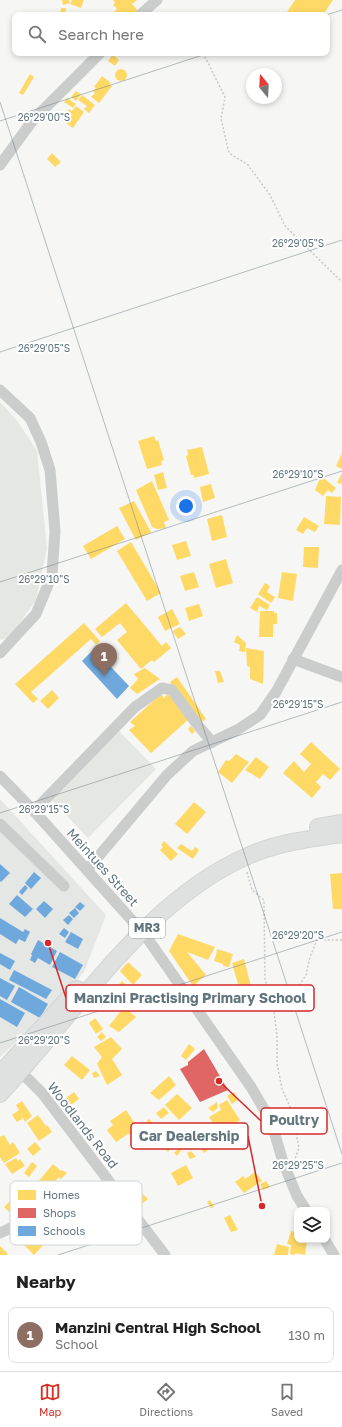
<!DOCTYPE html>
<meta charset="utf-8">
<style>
body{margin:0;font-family:"Golos Text",sans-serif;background:#f6f6f6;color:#222}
.controls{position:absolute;right:12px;bottom:12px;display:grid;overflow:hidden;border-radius:8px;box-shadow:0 2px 6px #0003}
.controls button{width:36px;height:36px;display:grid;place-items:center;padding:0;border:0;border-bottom:1px solid #e0e0e0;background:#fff;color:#222;font:20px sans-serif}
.compass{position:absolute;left:246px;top:68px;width:36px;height:36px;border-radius:50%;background:#fff;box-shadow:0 2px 6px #0003;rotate:342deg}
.you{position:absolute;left:186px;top:506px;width:14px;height:14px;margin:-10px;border:3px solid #fff;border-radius:50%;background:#1a73e8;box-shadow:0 0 0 6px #1a73e833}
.badge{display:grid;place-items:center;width:26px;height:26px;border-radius:50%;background:#d93025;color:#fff;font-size:13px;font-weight:700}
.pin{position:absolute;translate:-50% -33px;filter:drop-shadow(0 1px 2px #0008)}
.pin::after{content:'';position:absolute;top:21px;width:14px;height:12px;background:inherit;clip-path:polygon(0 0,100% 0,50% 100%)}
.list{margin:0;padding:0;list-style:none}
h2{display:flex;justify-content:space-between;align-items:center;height:52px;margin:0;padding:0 16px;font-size:17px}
h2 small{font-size:13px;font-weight:400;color:#767676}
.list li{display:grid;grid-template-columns:26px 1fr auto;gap:12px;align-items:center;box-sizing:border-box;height:56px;margin:0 8px 8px;padding:0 8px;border:1px solid #e0e0e0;border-radius:8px}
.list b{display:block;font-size:15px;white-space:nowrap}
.list p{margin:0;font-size:13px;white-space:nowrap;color:#767676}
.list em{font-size:13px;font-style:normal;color:#767676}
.icon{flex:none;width:22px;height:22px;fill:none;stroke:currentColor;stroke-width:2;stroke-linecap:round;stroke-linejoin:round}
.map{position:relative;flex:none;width:342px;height:1255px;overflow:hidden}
.search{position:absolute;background:#fff;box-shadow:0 2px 6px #0003;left:12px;right:12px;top:12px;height:44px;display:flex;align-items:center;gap:10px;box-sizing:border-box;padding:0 14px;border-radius:8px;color:#767676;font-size:15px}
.sheet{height:116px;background:#fff}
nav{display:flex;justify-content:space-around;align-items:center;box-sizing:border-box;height:56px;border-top:1px solid #e0e0e0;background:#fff;font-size:11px;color:#767676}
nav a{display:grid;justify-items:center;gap:2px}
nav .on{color:#d93025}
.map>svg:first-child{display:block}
</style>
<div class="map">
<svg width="342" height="1255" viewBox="0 0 342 1255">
<rect width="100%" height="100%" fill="#f6f6f5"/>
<path fill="#e5e7e5" d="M 0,799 L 106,915 L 84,972 L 51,1009 L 0,1057 Z"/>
<g fill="#e5e8e2">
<path d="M 0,402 L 18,422 L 37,451 L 47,548 L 36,600 L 10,637 L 0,640 Z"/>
<path d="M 119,731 L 156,769 L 88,838 L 51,799 Z"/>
</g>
<g fill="#ffd966">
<path d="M 62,0 L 69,0 L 70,3 L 63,5 Z"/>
<path d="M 72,0 L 84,0 L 81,8 L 70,4 Z"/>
<path d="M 113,0 L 137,0 L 132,4 L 139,12 L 135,15 L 113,15 L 112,14 L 117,9 L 113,5 L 115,3 Z"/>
<path d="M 295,0 L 333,0 L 323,15 L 285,15 Z"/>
<path d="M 61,8 L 66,8 L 65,15 L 60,15 Z"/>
<path d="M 113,54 L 119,60 L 115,66 L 108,61 Z"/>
<circle cx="121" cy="75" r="6"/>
<path d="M 30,74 L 34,77 L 23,95 L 19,93 Z"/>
<path d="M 102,76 L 111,83 L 109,84 L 112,86 L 99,103 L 91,97 L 95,93 L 93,91 L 96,88 L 94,87 Z"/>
<path d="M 76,91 L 81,94 L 76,101 L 71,97 Z"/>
<path d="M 82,95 L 95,105 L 89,113 L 84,109 L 87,106 L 78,100 Z"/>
<path d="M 67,98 L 76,104 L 73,108 L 64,102 Z"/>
<path d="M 76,106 L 84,112 L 73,128 L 63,121 L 67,116 L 65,115 L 69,109 L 72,111 Z"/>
<path d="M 52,153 L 61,162 L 55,167 L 47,159 Z"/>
<path d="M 154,436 L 156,441 L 158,440 L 164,460 L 161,461 L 162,465 L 147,469 L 138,441 Z"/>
<path d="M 202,447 L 209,474 L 194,478 L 194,475 L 191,475 L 186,456 L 188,455 L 187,450 Z"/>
<path d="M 342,453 L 342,469 L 336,466 Z"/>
<path d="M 163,472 L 167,488 L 158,490 L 154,475 Z"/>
<path d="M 342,473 L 342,484 L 337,483 Z"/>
<path d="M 321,476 L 336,488 L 332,493 L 328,490 L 323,496 L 315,490 Z"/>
<path d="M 152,481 L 169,520 L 164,522 L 166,528 L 157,529 L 152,527 L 136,490 Z"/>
<path d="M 211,484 L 215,498 L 203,502 L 200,487 Z"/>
<path d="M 326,496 L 341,497 L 340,525 L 324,524 Z"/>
<path d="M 134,501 L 151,532 L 136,540 L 119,508 Z"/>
<path d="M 222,515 L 227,537 L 212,541 L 207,519 Z"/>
<path d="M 304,517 L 319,526 L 315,532 L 307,528 L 303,534 L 296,530 Z"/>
<path d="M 117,526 L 125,539 L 91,559 L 83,546 Z"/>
<path d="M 186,541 L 191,556 L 177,560 L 172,545 Z"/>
<path d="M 131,542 L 161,593 L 147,601 L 117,551 Z"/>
<path d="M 304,547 L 319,547 L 318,568 L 303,567 Z"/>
<path d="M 226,559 L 233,583 L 216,588 L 209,564 Z"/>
<path d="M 194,572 L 199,587 L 185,591 L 180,576 Z"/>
<path d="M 282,572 L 297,574 L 293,601 L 278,598 Z"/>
<path d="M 265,583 L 270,586 L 267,592 L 275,597 L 271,603 L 258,594 Z"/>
<path d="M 257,597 L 270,605 L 267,610 L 259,606 L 257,612 L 250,608 Z"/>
<path d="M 126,603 L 162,646 L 166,642 L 171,648 L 154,662 L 152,660 L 141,669 L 117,640 L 127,632 L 120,623 L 102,637 L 95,629 Z"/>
<path d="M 199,604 L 203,616 L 189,621 L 185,608 Z"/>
<path d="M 172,609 L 180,624 L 165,631 L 158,617 Z"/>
<path d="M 260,611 L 274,611 L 274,613 L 277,613 L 277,624 L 273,624 L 273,637 L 259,637 Z"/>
<path d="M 84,623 L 100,641 L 96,645 L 91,639 L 31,692 L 38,699 L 33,703 L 15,684 Z"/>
<path d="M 180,627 L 186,634 L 178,639 L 172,631 Z"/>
<path d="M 237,635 L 246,643 L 245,652 L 239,651 L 240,645 L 234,642 Z"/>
<path d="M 246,648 L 264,651 L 263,684 L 250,679 L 250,667 L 247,666 Z"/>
<path d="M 145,668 L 160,679 L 137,694 L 130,688 L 138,679 L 134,674 Z"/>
<path d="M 215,671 L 220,671 L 224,682 L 218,683 Z"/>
<path d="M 177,677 L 206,719 L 199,724 L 170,682 Z"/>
<path d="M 52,690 L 59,698 L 48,709 L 40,701 Z"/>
<path d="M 161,694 L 164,698 L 168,694 L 190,718 L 151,753 L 129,730 L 135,726 L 130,722 Z"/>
<path d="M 191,726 L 195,731 L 192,734 L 188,729 Z"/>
<path d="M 311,742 L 340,769 L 330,780 L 323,774 L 316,782 L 321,787 L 312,798 L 283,773 L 294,761 L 304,772 L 311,764 L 300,754 Z"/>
<path d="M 236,754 L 249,762 L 232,783 L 218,772 L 226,760 L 229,761 Z"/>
<path d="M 256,757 L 269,767 L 260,779 L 245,770 Z"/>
<path d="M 194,802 L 206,812 L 187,834 L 175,824 Z"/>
<path d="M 164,841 L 178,854 L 171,861 L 160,850 L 163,847 L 161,845 Z"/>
<path d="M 181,844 L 192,851 L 195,847 L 199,850 L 193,859 L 177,848 Z"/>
<path d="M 342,873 L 342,909 L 333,909 L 330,874 Z"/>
<path d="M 178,934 L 215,947 L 208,960 L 187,952 L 206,975 L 193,986 L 169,951 Z"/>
<path d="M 217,949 L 233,954 L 229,967 L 223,966 L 223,964 L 214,961 L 216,955 Z"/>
<path d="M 244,959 L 256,1006 L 245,1009 L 232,963 Z"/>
<path d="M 128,962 L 142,975 L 133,985 L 120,971 Z"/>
<path d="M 122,981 L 129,988 L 121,998 L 113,992 Z"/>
<path d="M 204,985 L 208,990 L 203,994 L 200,988 Z"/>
<path d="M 110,1004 L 115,1008 L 112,1012 L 106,1008 Z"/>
<path d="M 124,1007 L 136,1017 L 119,1032 L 109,1026 Z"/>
<path d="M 95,1018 L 103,1029 L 96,1034 L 89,1023 Z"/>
<path d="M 102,1032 L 106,1037 L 101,1041 L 97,1037 Z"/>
<path d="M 111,1037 L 122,1049 L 112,1059 L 122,1075 L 107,1085 L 97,1064 L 102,1057 L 94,1047 Z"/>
<path d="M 189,1044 L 195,1049 L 186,1060 L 181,1056 Z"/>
<path d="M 72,1056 L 90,1070 L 82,1080 L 64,1065 Z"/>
<path d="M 96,1071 L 100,1076 L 94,1078 L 92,1073 Z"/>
<path d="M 169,1076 L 176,1085 L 159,1100 L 150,1093 Z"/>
<path d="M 74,1092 L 79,1099 L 71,1105 L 66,1098 Z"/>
<path d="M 234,1092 L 238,1100 L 232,1104 L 227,1096 Z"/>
<path d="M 177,1094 L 192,1108 L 179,1120 L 165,1105 Z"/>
<path d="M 227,1100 L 240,1120 L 220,1133 L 209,1117 L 221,1110 L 219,1105 Z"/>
<path d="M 22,1101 L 32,1116 L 25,1122 L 23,1118 L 17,1122 L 12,1115 L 19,1110 L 16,1105 Z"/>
<path d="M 217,1102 L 218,1108 L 213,1112 L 208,1108 Z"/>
<path d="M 164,1107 L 169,1113 L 161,1119 L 156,1113 Z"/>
<path d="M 126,1110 L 134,1122 L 131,1127 L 134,1134 L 128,1134 L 116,1142 L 107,1130 L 113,1125 L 110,1121 Z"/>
<path d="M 38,1115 L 46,1126 L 47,1125 L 52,1132 L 39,1141 L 27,1123 Z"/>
<path d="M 149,1119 L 158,1129 L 156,1135 L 145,1123 Z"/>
<path d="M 165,1124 L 180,1136 L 168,1152 L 158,1143 L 164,1136 L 160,1132 Z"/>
<path d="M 213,1128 L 222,1140 L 204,1153 L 195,1141 Z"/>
<path d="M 4,1135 L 10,1145 L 13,1142 L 20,1153 L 4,1163 L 0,1157 L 0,1137 Z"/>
<path d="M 35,1142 L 41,1149 L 33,1156 L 27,1149 Z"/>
<path d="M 180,1147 L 182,1149 L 177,1156 L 174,1153 Z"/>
<path d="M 191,1151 L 196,1157 L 190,1159 L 187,1153 Z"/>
<path d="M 16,1158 L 18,1161 L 20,1159 L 25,1166 L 12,1174 L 5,1164 Z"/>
<path d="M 32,1162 L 37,1166 L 29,1177 L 24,1173 Z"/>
<path d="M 53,1164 L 61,1171 L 62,1170 L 67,1173 L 61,1179 L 59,1177 L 46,1191 L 37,1183 Z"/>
<path d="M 186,1165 L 193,1178 L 178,1186 L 171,1173 Z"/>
<path d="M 255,1172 L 262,1181 L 244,1193 L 235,1182 L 243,1176 L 245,1179 Z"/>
<path d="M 266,1181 L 270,1187 L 263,1190 L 260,1184 Z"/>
<path d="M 143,1194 L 148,1199 L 142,1204 L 138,1198 Z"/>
<path d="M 14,1197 L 28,1209 L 18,1220 L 4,1207 Z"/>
<path d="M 210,1200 L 214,1207 L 211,1208 L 207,1202 Z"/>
<path d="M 230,1215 L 238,1230 L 231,1232 L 224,1218 Z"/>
<path d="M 23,1223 L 27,1228 L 29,1225 L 46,1242 L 34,1255 L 20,1241 L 17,1244 L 10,1236 Z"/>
<path d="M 291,1231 L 297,1232 L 297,1240 L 306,1240 L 307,1241 L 305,1255 L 295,1253 L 295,1255 L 290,1254 L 291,1245 L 287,1244 Z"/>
<path d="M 277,1244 L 289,1247 L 288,1255 L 274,1255 Z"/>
<path d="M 0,1246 L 8,1254 L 7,1255 L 0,1255 Z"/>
</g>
<path fill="#e06666" d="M 204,1049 L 228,1090 L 200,1102 L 180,1069 L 188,1065 L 188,1062 Z"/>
<g fill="#6fa8dc">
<path d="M 94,649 L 129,686 L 117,699 L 82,661 Z"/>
<path d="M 0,864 L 10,873 L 1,882 L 0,881 Z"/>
<path d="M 34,872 L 41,878 L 31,889 L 25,883 Z"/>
<path d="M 25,885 L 28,888 L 22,895 L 19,892 Z"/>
<path d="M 17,895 L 33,909 L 25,917 L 9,904 Z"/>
<path d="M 44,901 L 53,909 L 45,918 L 36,909 Z"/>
<path d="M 80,902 L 85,906 L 80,911 L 75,907 Z"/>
<path d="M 75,908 L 79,913 L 74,918 L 69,913 Z"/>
<path d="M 69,915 L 73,919 L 68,925 L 63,920 Z"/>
<path d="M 0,918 L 23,932 L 25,929 L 30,932 L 25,942 L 19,939 L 16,944 L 0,934 Z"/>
<path d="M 64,928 L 69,932 L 65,938 L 59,934 Z"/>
<path d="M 71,932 L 83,939 L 78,949 L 65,942 Z"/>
<path d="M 38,940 L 57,951 L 50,965 L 38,958 L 35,963 L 30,960 L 32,955 L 31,954 Z"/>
<path d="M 60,952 L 83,965 L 75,979 L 52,967 Z"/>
<path d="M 0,953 L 15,961 L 10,970 L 0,964 Z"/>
<path d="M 14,970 L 52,990 L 46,999 L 9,980 Z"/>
<path d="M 0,978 L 15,986 L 7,1000 L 0,996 Z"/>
<path d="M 19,987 L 48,1004 L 40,1018 L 11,1002 Z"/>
<path d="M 0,999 L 25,1013 L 17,1027 L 0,1017 Z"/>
</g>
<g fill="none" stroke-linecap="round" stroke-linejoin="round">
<defs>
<g id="highway">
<path d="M 318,827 L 342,823"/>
<path d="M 0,1074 L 77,989"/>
<path d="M 0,1094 C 75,1014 147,898 250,855 C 279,842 311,839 342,834"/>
</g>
</defs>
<use href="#highway" stroke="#d3d4d4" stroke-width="18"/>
<g stroke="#c7c9ca" stroke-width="1.5" stroke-dasharray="2 2" stroke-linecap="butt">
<path d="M 203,53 L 225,97 L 221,119 L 229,153 L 248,165 L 270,195 L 285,226 L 342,282"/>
<path d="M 247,872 L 252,890 L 264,900 L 265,979 L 274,1011"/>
<path d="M 294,1162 L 299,1148 L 291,1109 L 282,1089 L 277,1063 L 277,1036 L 274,1011 L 288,1002 L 306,975 L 310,957 L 317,940 L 342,940"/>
</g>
<g stroke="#cbcccc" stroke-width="11">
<path d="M 140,15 L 157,0"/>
<path d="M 0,165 L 33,120 L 100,53"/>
<path d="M 0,390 L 30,418 L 41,442 L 50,470 L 55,531 L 52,575 L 36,614 L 0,653"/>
<path d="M 293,659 L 342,677"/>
<path d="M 0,776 L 34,811 L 137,926 L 143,932 L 251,1087 L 271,1121 L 283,1162 L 297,1196 L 306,1210"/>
<path d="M 34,811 L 135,707 L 162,688 L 172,690 L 196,723 L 212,742"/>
<path d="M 0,824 L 64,886"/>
<path d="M 87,870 L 167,775 L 193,751 L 237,730 L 260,715 L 276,692 L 342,570"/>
<path d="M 21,1072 L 42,1093 L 165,1255"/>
<path d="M 0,1233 L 26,1221 L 64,1222 L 93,1211 L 118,1194"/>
<path d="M 325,1240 L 334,1255"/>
</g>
<use href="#highway" stroke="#dfe0e0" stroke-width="16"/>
</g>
<path fill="none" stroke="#62757f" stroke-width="1" stroke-opacity="0.45" d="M 326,15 L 342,10M 0,102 L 342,1154M 0,121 L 209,53M 0,352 L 342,240M 0,582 L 342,471M 0,813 L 342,702M 0,1043 L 342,932M 58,1255 L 342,1163"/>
<g text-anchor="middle" stroke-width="4" stroke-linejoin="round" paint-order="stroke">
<rect fill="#fff" stroke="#919ea5" stroke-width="1" x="129" y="918" width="36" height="20" rx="3"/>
<g font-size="12" font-weight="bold" fill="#62757f">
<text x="147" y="932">MR3</text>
</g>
<g font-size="13" fill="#62757f" stroke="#fff">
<text transform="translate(103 867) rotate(48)" y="5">Meintues Street</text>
<text transform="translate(83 1125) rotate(52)" y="5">Woodlands Road</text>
</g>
</g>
<rect x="10" y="1181" width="132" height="64" rx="6" fill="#fff" stroke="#d0d6d9" stroke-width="1"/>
<rect x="18" y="1190" width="18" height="10" fill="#ffd966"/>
<rect x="18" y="1208" width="18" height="10" fill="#e06666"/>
<rect x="18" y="1226" width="18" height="10" fill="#6fa8dc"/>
<g font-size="11" fill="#62757f">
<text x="43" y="1199">Homes</text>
<text x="43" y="1217">Shops</text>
<text x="43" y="1235">Schools</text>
</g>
<g font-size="10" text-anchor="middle" fill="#62757f" stroke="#fff" stroke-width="4" stroke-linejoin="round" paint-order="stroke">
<text x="44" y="121">26°29'00"S</text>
<text x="298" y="247">26°29'05"S</text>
<text x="44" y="352">26°29'05"S</text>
<text x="298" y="478">26°29'10"S</text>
<text x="44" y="583">26°29'10"S</text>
<text x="298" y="708">26°29'15"S</text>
<text x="44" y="813">26°29'15"S</text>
<text x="298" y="939">26°29'20"S</text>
<text x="44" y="1044">26°29'20"S</text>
<text x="298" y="1169">26°29'25"S</text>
</g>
<path fill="none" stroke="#d62828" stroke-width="1.5" d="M48 943L66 998M219 1081L261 1121M262 1206L248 1136"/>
<g fill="#d62828" stroke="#fff" stroke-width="1.5">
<circle cx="48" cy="943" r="4"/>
<circle cx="219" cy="1081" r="4"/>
<circle cx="262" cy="1206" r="4"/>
</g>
<g fill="#fff" stroke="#d62828" stroke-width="1.5">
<rect x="66" y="985" width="248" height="26" rx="4"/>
<rect x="261" y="1108" width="66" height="26" rx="4"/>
<rect x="131" y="1123" width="117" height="26" rx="4"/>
</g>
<g font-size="14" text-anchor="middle" font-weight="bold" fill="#62757f">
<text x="190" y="1003">Manzini Practising Primary School</text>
<text x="294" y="1125">Poultry</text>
<text x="189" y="1141">Car Dealership</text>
</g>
</svg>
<div class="controls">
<button><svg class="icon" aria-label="layers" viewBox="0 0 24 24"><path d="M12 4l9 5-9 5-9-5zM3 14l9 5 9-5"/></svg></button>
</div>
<svg class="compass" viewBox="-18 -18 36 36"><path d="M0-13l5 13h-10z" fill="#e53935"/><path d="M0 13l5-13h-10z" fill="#767676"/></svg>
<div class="you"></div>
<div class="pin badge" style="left:104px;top:676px;background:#8d6e63">1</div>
<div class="search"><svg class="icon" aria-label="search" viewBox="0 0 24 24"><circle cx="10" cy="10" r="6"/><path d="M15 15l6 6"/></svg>Search here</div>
</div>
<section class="sheet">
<h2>Nearby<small></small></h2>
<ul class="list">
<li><span class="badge" style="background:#8d6e63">1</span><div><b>Manzini Central High School</b><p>School</p></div><em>130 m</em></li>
</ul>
</section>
<nav>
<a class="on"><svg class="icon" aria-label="map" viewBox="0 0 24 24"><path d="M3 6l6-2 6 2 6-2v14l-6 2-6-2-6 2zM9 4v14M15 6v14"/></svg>Map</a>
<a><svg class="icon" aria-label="directions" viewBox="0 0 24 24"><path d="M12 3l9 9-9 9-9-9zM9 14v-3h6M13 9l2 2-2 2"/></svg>Directions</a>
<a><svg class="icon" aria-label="saved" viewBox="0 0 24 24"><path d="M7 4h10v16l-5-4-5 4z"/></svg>Saved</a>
</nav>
